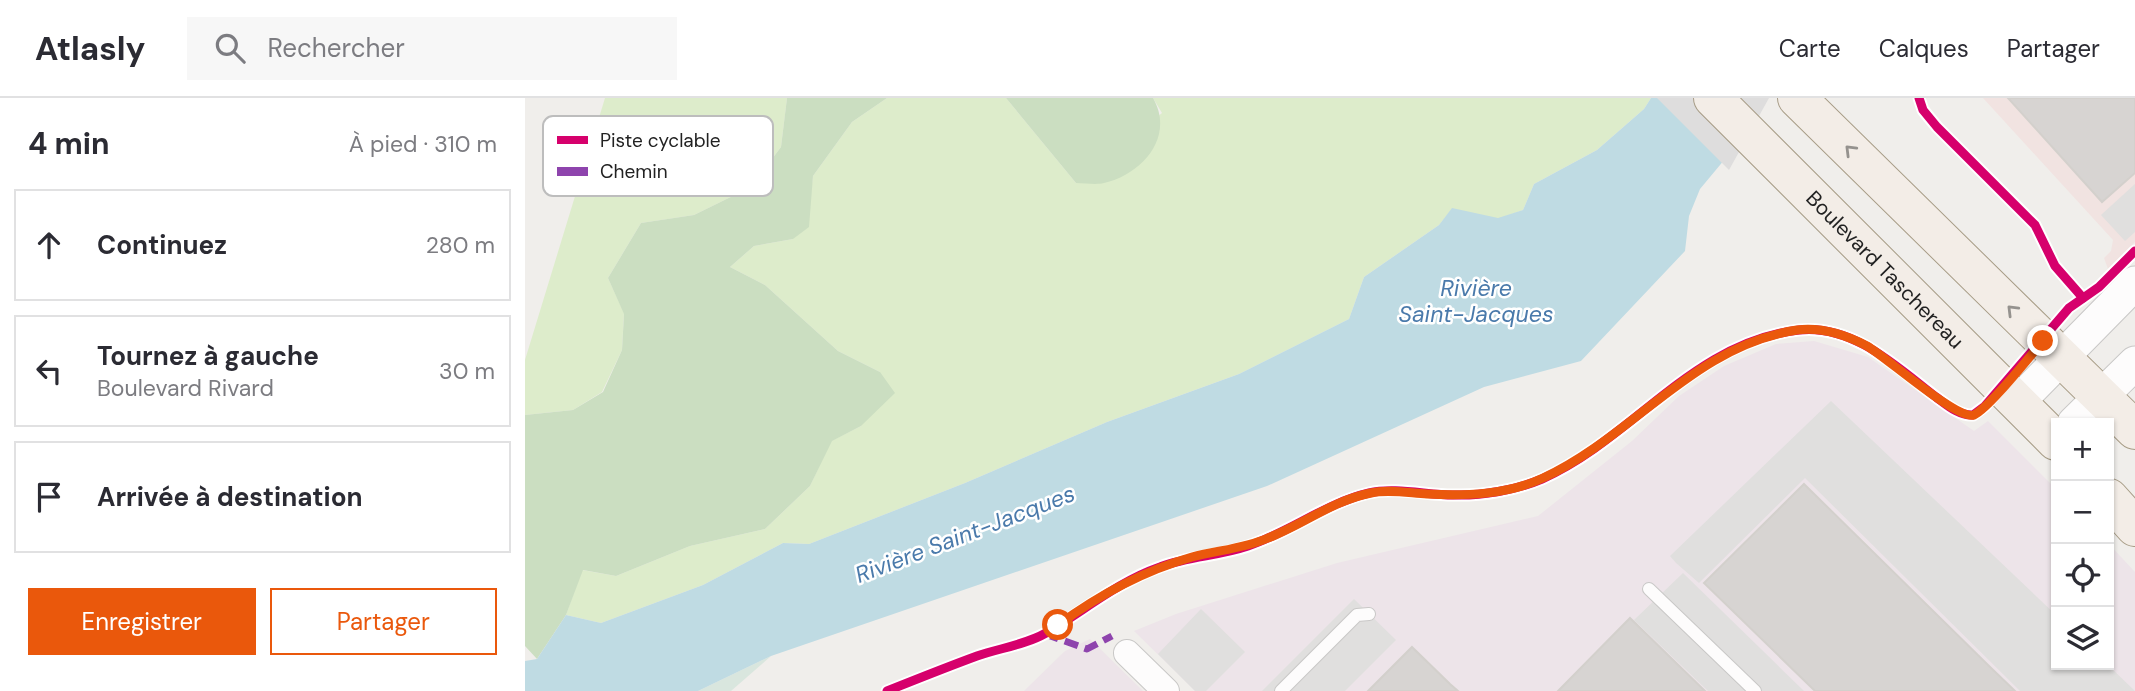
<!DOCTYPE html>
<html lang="fr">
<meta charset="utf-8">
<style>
body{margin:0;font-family:"DM Sans",sans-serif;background:#f7f7f7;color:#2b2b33}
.controls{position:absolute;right:21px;bottom:21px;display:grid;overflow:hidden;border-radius:0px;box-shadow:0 2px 5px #0004}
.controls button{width:63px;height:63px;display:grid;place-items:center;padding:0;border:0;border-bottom:2px solid #e1e1e2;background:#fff;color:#2b2b33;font:35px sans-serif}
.stop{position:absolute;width:21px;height:21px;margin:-16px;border:5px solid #ea580c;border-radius:50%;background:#fff}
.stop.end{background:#ea580c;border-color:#fff;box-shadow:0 2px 7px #0008}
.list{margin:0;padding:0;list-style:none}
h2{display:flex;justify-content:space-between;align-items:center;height:91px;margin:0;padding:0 28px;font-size:30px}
h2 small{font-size:23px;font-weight:400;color:#7c7c81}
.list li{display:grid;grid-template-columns:46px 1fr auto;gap:21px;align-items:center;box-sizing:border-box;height:112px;margin:0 14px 14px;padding:0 14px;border:2px solid #e1e1e2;border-radius:0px}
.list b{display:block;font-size:26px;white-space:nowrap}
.list p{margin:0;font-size:23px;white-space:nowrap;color:#7c7c81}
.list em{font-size:23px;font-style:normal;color:#7c7c81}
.actions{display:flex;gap:14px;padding:21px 28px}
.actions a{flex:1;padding:16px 0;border:2px solid #ea580c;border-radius:0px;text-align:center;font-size:24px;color:#ea580c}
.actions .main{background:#ea580c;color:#fff}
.icon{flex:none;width:38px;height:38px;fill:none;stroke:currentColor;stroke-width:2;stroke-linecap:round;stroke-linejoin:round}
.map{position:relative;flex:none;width:1610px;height:593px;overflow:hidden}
header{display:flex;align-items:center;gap:42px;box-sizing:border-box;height:98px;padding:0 35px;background:#fff;border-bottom:2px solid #e1e1e2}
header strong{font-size:33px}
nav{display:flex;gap:38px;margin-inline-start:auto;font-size:24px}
.search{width:490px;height:63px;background:#f7f7f7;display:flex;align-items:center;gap:18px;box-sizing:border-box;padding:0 24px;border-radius:0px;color:#7c7c81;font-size:26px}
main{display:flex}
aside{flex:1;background:#fff}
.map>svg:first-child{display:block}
</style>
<header>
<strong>Atlasly</strong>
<div class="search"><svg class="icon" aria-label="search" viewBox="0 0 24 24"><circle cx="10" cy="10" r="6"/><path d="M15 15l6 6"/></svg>Rechercher</div>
<nav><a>Carte</a><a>Calques</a><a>Partager</a></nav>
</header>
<main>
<aside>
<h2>4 min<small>À pied · 310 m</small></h2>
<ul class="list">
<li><svg class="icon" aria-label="ahead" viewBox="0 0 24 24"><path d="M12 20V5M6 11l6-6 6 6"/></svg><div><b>Continuez</b></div><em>280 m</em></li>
<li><svg class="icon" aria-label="left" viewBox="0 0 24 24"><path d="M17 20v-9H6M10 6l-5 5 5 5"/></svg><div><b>Tournez à gauche</b><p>Boulevard Rivard</p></div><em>30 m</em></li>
<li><svg class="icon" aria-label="arrive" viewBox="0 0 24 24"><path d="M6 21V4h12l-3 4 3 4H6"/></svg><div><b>Arrivée à destination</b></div></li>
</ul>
<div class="actions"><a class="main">Enregistrer</a><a>Partager</a></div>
</aside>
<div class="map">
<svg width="1610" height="593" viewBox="0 0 1610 593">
<rect width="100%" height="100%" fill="#f0eeeb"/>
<path fill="#f1e3e1" d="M 1458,0 L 1610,0 L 1610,144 L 1583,171 L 1579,160 L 1586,153 L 1588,142 Z"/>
<g fill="#ede4e9">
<path d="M 1289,243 L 1343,259 L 1449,333 L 1463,323 L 1531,391 L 1531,567 L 1584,567 L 1584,446 L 1610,474 L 1610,593 L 670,593 L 609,533 L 651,516 L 812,465 L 1013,418 L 1107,343 L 1154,298 L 1199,268 L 1251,246 Z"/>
<path d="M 565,541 L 618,593 L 499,593 L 540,553 Z"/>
</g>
<g fill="#ddeccb">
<path d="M 80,0 L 262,0 L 256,49 L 226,89 L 169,117 L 116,125 L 83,180 L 99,215 L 97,252 L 77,294 L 48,312 L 0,317 L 0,262 Z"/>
<path d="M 362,0 L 481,0 L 551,85 L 637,15 L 628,0 L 1126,0 L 1119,11 L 1072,52 L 1009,86 L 998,112 L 973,121 L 927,111 L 914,127 L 839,179 L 824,221 L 714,276 L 582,324 L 440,385 L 284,446 L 258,445 L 178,487 L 76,525 L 41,517 L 57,472 L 91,478 L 165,448 L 240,431 L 285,388 L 306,343 L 336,328 L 355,274 L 313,253 L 240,187 L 205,169 L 229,148 L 268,141 L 285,102 L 288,78 L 327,24 Z"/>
</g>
<g fill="#cbdec1">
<path d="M 262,0 L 362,0 L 327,24 L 288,78 L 284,129 L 268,141 L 229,148 L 205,169 L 240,187 L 313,253 L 355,274 L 370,295 L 336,328 L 307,343 L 285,388 L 240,431 L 165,448 L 91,478 L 58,472 L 41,517 L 12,561 L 0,548 L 0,317 L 48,312 L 78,294 L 97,252 L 99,216 L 83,180 L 116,125 L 169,117 L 226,89 L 256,49 Z"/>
<path d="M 481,0 L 628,0 C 650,38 618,76 579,85 C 571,87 560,85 551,85 Z"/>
</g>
<path fill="#d9e6de" d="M 246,558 L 206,593 L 173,593 Z"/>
<g fill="#e0dfde">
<path d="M 1610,86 L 1610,134 L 1600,143 L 1576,117 Z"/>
<path d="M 1306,303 L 1531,517 L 1531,567 L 1583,567 L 1610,593 L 1495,593 L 1280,380 L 1174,485 L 1151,465 L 1145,458 Z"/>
<path d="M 1158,475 L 1279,593 L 1183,593 L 1109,522 Z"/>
<path d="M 829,501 L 871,542 L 820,593 L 737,593 Z"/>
<path d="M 676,511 L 720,554 L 681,593 L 670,593 L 633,556 Z"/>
</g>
<path fill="#bfdbe3" d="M 1126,0 L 1237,0 L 1200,61 L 1175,91 L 1164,118 L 1160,153 L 1056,263 L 959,289 L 742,388 L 246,558 L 173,593 L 0,593 L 0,563 L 12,561 L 41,517 L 76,525 L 178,487 L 258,445 L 284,446 L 440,385 L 582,324 L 714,276 L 824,221 L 839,179 L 914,127 L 927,110 L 973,120 L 998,112 L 1009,86 L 1072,52 L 1119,11 Z"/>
<path fill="#dedddd" d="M 1132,0 L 1244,0 L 1204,72 Z"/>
<g fill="#d7d4d2" stroke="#d3d0cc" stroke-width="2">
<path d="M 1483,0 L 1610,0 L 1610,75 L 1577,104 Z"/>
<path d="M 1279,386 L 1463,567 L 1490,593 L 1290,593 L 1179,485 Z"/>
<path d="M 1105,520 L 1180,593 L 1033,593 Z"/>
<path d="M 887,549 L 925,586 L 933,593 L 843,593 Z"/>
</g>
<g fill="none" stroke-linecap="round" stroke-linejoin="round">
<defs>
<g id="service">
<path d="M 1124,491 L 1230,593"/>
<path d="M 756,593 L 832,517 L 844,516"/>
</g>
<path id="minor" d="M 602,555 L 641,593"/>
<g id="tertiary">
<path d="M 1493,304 L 1610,185"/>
<path d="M 1549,325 L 1610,265"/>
</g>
<g id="primary">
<path id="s1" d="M 1188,0 L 1531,343"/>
<path d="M 1272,0 L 1610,332"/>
<path d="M 1584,400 L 1610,429"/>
</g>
</defs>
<use href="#service" stroke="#c9c8c7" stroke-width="14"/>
<use href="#minor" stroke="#c9c8c7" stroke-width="28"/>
<use href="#tertiary" stroke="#c9c8c7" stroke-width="35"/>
<use href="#primary" stroke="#a79c86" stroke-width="40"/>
<use href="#service" stroke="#fdfcfc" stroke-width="12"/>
<use href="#minor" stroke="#fdfcfc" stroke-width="26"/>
<use href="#tertiary" stroke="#fdfcfc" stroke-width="33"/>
<use href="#primary" stroke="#f3ede7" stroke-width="38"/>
<path stroke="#8e44ad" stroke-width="7" stroke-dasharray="14 7" stroke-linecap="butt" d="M 520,536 L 562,551 L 587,538"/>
<defs>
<g id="cycleway">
<path d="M 1394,0 L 1398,12 L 1412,29 L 1510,127 L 1530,168 L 1558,200"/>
<path d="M 362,593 C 392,581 422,569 452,558 C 475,550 500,547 521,535 C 559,513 592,484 635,469 C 664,458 694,458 723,448 C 765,434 801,405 844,395 C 870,389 902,397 928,397 C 957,398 991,392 1017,381 C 1109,340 1168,244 1274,232 C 1328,226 1372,269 1411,299 C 1422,307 1434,318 1448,317 L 1460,308 L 1544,210 L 1574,189 L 1610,153"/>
</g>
</defs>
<use href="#cycleway" stroke="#fff" stroke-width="13"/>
<use href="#cycleway" stroke="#d6006c" stroke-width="9"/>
</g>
<defs><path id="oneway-chevron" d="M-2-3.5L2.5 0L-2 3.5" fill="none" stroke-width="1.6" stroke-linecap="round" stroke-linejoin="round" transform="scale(1.75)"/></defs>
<g stroke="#95928e">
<use href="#oneway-chevron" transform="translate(1325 52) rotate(-135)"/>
<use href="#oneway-chevron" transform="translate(1487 212) rotate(-135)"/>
</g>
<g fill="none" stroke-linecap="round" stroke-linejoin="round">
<path stroke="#ea580c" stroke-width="9" d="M 533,527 C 574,497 618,473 667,459 C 693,452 718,451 743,440 C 777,427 809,402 846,395 C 863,391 884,395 902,396 C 940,398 982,397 1018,380 C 1109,338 1168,248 1272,232 C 1295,229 1321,237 1342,248 C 1360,258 1433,323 1449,317 C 1465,309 1504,259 1518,243"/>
</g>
<g text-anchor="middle" stroke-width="5" stroke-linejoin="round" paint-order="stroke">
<g font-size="21" fill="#222" stroke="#fff">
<text dy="7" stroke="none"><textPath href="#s1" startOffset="243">Boulevard Taschereau</textPath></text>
</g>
<g font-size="23" font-style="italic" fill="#4a7aab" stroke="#fff">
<text x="951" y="198">Rivière<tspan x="951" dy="26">Saint-Jacques</tspan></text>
<text transform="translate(440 436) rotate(-21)" y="8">Rivière Saint-Jacques</text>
</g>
</g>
<rect x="18" y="18" width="230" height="80" rx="10" fill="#fff" stroke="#bdbdbd" stroke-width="2"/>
<rect x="32" y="38" width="31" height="8" fill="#d6006c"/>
<rect x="32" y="69" width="31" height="9" fill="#8e44ad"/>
<g font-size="19" fill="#222">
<text x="75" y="49">Piste cyclable</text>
<text x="75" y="80">Chemin</text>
</g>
</svg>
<div class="controls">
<button>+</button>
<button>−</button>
<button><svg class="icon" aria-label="locate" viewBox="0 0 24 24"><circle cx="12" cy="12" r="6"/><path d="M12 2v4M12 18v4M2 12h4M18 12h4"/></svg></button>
<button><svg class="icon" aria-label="layers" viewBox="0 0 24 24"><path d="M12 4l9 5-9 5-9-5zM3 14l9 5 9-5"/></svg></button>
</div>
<div class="stop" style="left:533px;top:527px"></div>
<div class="stop end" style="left:1518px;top:243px"></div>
</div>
</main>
